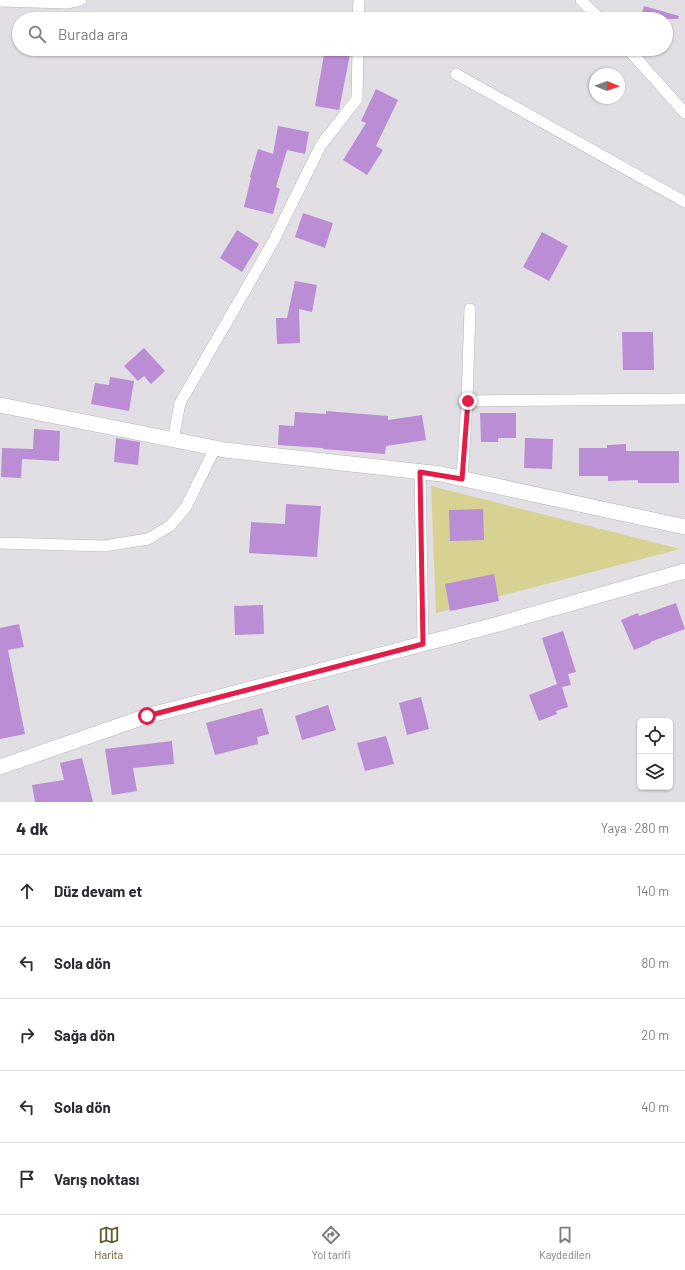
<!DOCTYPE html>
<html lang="tr">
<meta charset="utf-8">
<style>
body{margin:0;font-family:Barlow,sans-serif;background:#f7f7f7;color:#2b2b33}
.controls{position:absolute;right:12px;bottom:12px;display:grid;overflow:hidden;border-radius:6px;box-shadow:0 1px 3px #0004}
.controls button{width:36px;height:36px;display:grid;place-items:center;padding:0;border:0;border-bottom:1px solid #e1e1e2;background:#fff;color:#2b2b33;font:20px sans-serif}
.compass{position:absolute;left:589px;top:68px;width:36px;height:36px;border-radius:50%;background:#fff;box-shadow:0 1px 3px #0004;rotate:91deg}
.stop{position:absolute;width:12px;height:12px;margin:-9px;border:3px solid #e11d48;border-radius:50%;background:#fff}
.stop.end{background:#e11d48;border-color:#fff;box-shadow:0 1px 4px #0008}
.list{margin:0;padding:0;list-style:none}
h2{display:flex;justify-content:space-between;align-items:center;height:52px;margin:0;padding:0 16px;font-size:17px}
h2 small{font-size:13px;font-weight:400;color:#7c7c81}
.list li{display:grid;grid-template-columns:26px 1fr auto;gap:12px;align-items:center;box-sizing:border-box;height:72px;padding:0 16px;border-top:1px solid #e1e1e2}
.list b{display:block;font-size:15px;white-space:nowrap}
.list em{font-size:13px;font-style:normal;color:#7c7c81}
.icon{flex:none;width:22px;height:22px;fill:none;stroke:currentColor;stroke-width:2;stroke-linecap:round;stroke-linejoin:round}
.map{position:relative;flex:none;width:685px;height:802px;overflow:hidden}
.search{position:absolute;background:#fff;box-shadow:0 1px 3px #0004;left:12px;right:12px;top:12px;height:44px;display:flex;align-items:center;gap:10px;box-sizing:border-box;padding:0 14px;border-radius:22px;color:#7c7c81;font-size:15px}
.sheet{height:412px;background:#fff}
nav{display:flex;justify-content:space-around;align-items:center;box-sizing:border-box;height:56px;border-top:1px solid #e1e1e2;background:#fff;font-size:11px;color:#7c7c81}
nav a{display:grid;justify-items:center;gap:2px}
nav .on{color:#615c29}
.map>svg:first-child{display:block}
</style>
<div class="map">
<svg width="685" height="802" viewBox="0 0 685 802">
<rect width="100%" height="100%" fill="#e1dee4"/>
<path fill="#d7d292" d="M 431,486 L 680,549 L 436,613 Z"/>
<g fill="#ba8dd5">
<path d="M 644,6 L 679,16 L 678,19 L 640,19 Z"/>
<path d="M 325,49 L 351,49 L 339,110 L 315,106 Z"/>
<path d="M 376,89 L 398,100 L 376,146 L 383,150 L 367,175 L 343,160 L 366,123 L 361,121 Z"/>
<path d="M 278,126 L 309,132 L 305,154 L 287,150 L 276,187 L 280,189 L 273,214 L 244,207 L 251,178 L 250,177 L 258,149 L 273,154 Z"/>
<path d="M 303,213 L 333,223 L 325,248 L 295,237 Z"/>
<path d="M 237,230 L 259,244 L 242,272 L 220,258 Z"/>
<path d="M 542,232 L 568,246 L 549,281 L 523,267 Z"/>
<path d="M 295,281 L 317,285 L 312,312 L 299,309 L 300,343 L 277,344 L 276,318 L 287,318 Z"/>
<path d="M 622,332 L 653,332 L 654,370 L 623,370 Z"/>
<path d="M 144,348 L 165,371 L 151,384 L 144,376 L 138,381 L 124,366 Z"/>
<path d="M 110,377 L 134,381 L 129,411 L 91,404 L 95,383 L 109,385 Z"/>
<path d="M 326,411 L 388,416 L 388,420 L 422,415 L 426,440 L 386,446 L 385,454 L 323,449 L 323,448 L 278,445 L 279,425 L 294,426 L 295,412 L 326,414 Z"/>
<path d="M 480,413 L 516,413 L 516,438 L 498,438 L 498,442 L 481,442 Z"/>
<path d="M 34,429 L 60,431 L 59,461 L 22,459 L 21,478 L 1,477 L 2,448 L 33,449 Z"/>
<path d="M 116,438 L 140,442 L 138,465 L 114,462 Z"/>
<path d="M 525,438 L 553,439 L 552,469 L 524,468 Z"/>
<path d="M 626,444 L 626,451 L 679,451 L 679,483 L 638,483 L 638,480 L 608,481 L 608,476 L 579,476 L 579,448 L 607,448 L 607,445 Z"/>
<path d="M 286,504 L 321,506 L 317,557 L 249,553 L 251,522 L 285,524 Z"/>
<path d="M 483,509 L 484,540 L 450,541 L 449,510 Z"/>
<path d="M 494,574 L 499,601 L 450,611 L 445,584 Z"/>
<path d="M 676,603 L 685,629 L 650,642 L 651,643 L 634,650 L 621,620 L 638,613 L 639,616 Z"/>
<path d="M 263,605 L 264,634 L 235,635 L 234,606 Z"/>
<path d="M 19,624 L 24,647 L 8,650 L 25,734 L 0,739 L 0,628 Z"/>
<path d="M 563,631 L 576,672 L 568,674 L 571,685 L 562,687 L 568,707 L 556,711 L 557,714 L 539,721 L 529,695 L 557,684 L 542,638 Z"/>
<path d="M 421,697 L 429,729 L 407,735 L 399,703 Z"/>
<path d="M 328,705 L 336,730 L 302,740 L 295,716 Z"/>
<path d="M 262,708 L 269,734 L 257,737 L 258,744 L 215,755 L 206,723 Z"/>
<path d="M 386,736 L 394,764 L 365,771 L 357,743 Z"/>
<path d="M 172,741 L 174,764 L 133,768 L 137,791 L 112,795 L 105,749 Z"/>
<path d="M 82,758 L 93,802 L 35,802 L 32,785 L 64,780 L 60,763 Z"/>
</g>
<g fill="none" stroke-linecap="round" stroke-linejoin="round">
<defs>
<g id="street">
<path d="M 581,0 L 600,19"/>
<path d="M 0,1 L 68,3 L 81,0"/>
<path d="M 358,19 L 359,0"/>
<path d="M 628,49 L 685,113"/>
<path d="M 456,74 L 685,202"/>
<path d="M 467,401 L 685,399"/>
<path d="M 173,440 L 180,403 L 273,242 L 321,145 L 357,99 L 358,49"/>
<path d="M 420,472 L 423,644"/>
<path d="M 462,479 L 467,401 L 470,309"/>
<path d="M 0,543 L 104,546 L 148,539 L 170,526 L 186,507 L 215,448"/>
</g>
<g id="secondary">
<path d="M 0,405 L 225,450 L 441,474 L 685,527"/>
<path d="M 0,767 L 147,716 L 495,625 L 685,571"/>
</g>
</defs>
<use href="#street" stroke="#b8b5bb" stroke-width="12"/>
<use href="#secondary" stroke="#b8b5bb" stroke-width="16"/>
<use href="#street" stroke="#fff" stroke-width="11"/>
<use href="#secondary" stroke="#fff" stroke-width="15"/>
</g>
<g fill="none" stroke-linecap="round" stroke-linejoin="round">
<path stroke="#e11d48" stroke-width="5" d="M 147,716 L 423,644 L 420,472 L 462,479 L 468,401"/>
</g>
</svg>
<div class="controls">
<button><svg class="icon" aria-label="locate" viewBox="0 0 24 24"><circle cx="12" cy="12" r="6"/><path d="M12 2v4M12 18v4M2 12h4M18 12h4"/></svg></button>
<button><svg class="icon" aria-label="layers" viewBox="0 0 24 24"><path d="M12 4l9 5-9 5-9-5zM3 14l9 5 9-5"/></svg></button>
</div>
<svg class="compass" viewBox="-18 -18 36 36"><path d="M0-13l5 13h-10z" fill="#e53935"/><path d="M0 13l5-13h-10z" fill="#7c7c81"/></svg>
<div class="stop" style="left:147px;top:716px"></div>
<div class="stop end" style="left:468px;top:401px"></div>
<div class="search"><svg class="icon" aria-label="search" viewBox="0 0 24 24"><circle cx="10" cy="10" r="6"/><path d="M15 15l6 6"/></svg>Burada ara</div>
</div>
<section class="sheet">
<h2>4 dk<small>Yaya · 280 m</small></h2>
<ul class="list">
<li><svg class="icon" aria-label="ahead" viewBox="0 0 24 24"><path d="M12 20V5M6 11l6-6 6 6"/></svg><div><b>Düz devam et</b></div><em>140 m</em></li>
<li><svg class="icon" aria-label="left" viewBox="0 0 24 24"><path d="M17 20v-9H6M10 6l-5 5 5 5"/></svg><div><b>Sola dön</b></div><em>80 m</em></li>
<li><svg class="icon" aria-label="right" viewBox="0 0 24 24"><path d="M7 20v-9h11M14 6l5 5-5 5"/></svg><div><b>Sağa dön</b></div><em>20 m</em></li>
<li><svg class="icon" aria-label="left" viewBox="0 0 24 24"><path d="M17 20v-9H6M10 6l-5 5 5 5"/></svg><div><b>Sola dön</b></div><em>40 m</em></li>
<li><svg class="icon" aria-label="arrive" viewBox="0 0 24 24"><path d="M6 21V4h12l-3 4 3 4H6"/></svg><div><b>Varış noktası</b></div></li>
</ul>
</section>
<nav>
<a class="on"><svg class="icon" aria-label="map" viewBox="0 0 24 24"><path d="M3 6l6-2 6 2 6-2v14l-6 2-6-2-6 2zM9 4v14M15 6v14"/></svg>Harita</a>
<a><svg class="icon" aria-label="directions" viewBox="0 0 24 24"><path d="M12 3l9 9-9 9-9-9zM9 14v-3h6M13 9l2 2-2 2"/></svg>Yol tarifi</a>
<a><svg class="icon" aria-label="saved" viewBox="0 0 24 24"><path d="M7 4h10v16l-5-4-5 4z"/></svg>Kaydedilen</a>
</nav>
